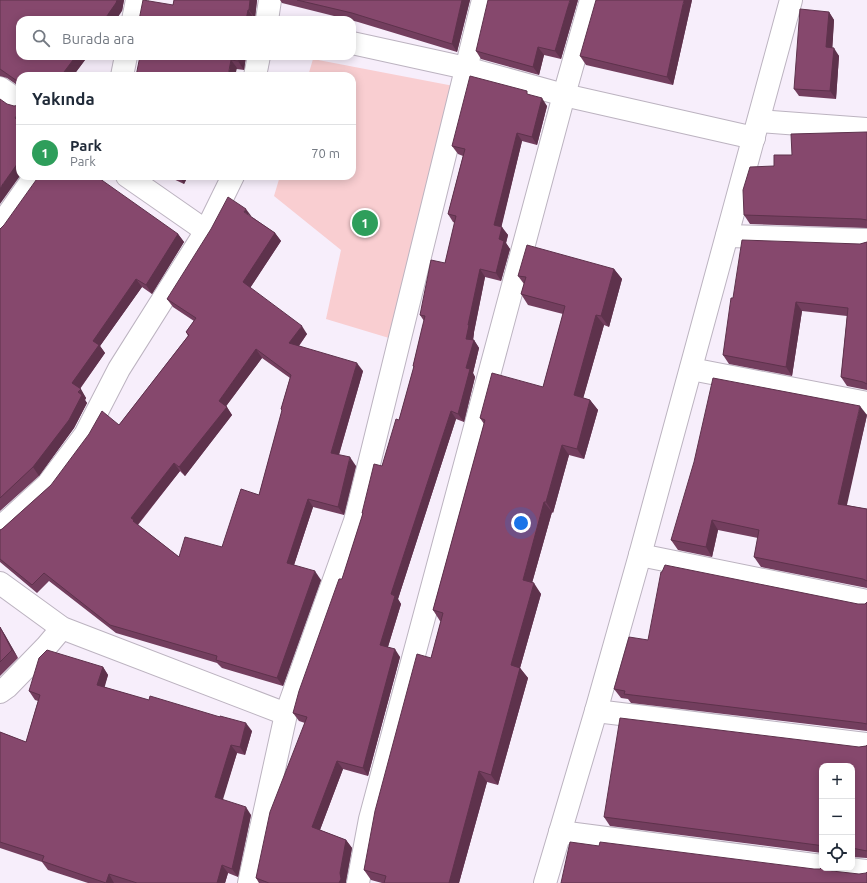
<!DOCTYPE html>
<html lang="tr">
<meta charset="utf-8">
<style>
body{margin:0;font-family:Ubuntu,sans-serif;background:#f2f2f3;color:#1f2937}
.controls{position:absolute;right:12px;bottom:12px;display:grid;overflow:hidden;border-radius:8px;box-shadow:0 2px 10px #0003}
.controls button{width:36px;height:36px;display:grid;place-items:center;padding:0;border:0;border-bottom:1px solid #e0e1e3;background:#fff;color:#1f2937;font:20px sans-serif}
.you{position:absolute;left:521px;top:523px;width:14px;height:14px;margin:-10px;border:3px solid #fff;border-radius:50%;background:#1a73e8;box-shadow:0 0 0 6px #1a73e833}
.badge{display:grid;place-items:center;width:26px;height:26px;border-radius:50%;background:#2563eb;color:#fff;font-size:13px;font-weight:700}
.pin{position:absolute;translate:-50% -50%;border:2px solid #fff;box-shadow:0 1px 4px #0006}
.list{margin:0;padding:0;list-style:none}
h2{display:flex;justify-content:space-between;align-items:center;height:52px;margin:0;padding:0 16px;font-size:17px}
h2 small{font-size:13px;font-weight:400;color:#747a83}
.list li{display:grid;grid-template-columns:26px 1fr auto;gap:12px;align-items:center;box-sizing:border-box;height:56px;padding:0 16px;border-top:1px solid #e0e1e3}
.list b{display:block;font-size:15px;white-space:nowrap}
.list p{margin:0;font-size:13px;white-space:nowrap;color:#747a83}
.list em{font-size:13px;font-style:normal;color:#747a83}
.icon{flex:none;width:22px;height:22px;fill:none;stroke:currentColor;stroke-width:2;stroke-linecap:round;stroke-linejoin:round}
.map{position:relative;flex:none;width:867px;height:883px;overflow:hidden}
.search{position:absolute;background:#fff;box-shadow:0 2px 10px #0003;left:16px;top:16px;width:340px;height:44px;display:flex;align-items:center;gap:10px;box-sizing:border-box;padding:0 14px;border-radius:12px;color:#747a83;font-size:15px}
.panel{position:absolute;background:#fff;box-shadow:0 2px 10px #0003;left:16px;top:72px;width:340px;height:108px;border-radius:12px}
.map>svg:first-child{display:block}
</style>
<div class="map">
<svg width="867" height="883" viewBox="0 0 867 883">
<rect width="100%" height="100%" fill="#f7eefb"/>
<path fill="#f9ced1" d="M 313,59 L 459,87 L 389,338 L 326,319 L 341,250 L 274,196 L 280,176 L 352,176 L 352,76 L 308,76 Z"/>
<g fill="none" stroke-linecap="round" stroke-linejoin="round">
<defs>
<g id="minor">
<path d="M 133,20 L 137,0"/>
<path d="M 267,20 L 270,0"/>
<path d="M 352,43 L 466,68 L 564,95 L 754,138"/>
<path d="M 122,76 L 126,56"/>
<path d="M 255,76 L 259,56"/>
<path d="M 0,88 L 20,102"/>
<path d="M 759,121 L 867,129"/>
<path d="M 127,176 L 206,231"/>
<path d="M 0,226 L 35,176"/>
<path d="M 727,236 L 867,240"/>
<path d="M 691,369 L 867,403"/>
<path d="M 0,528 L 48,484 L 85,435 L 119,369 L 206,231 L 233,176"/>
<path d="M 640,555 L 867,601"/>
<path d="M 0,583 L 62,628 L 286,714"/>
<path d="M 0,692 L 7,687 L 46,647 L 62,628"/>
<path d="M 596,711 L 867,744"/>
<path d="M 560,832 L 822,866"/>
<path d="M 840,868 L 867,871"/>
<path d="M 249,883 L 286,714 L 355,521 L 483,0"/>
<path d="M 358,883 L 370,819 L 564,95 L 591,0"/>
</g>
<path id="tertiary" d="M 545,883 L 596,711 L 640,555 L 791,0"/>
</defs>
<use href="#minor" stroke="#bcb3c0" stroke-width="24"/>
<use href="#tertiary" stroke="#bcb3c0" stroke-width="24"/>
<use href="#minor" stroke="#fff" stroke-width="22"/>
<use href="#tertiary" stroke="#fff" stroke-width="22"/>
</g>
<g fill="#733e5e" fill-rule="evenodd">
<path d="M 0,0 L 124,0 L 122,11 L 20,20 L 88,56 L 73,76 L 20,76 L 20,87 L 7,78 L 0,76 Z"/>
<path d="M 174,0 L 257,0 L 255,18 L 254,18 L 253,20 L 139,20 L 173,5 Z"/>
<path d="M 280,0 L 470,0 L 457,52 L 358,22 L 282,3 Z"/>
<path d="M 578,0 L 561,59 L 544,55 L 539,75 L 481,59 L 476,51 Z"/>
<path d="M 692,0 L 673,85 L 586,65 L 580,56 Z"/>
<path d="M 829,12 L 834,20 L 832,48 L 839,56 L 836,99 L 799,96 L 794,89 Z"/>
<path d="M 140,56 L 246,56 L 244,70 Z"/>
<path d="M 530,95 L 547,106 L 537,145 L 522,141 L 501,227 L 508,235 L 506,243 L 510,249 L 501,281 L 485,277 L 474,332 L 474,333 L 473,340 L 474,340 L 479,348 L 473,373 L 475,377 L 464,422 L 456,419 L 398,599 L 401,604 L 388,647 L 400,657 L 368,776 L 343,769 L 320,830 L 346,840 L 352,848 L 346,881 L 346,883 L 259,883 L 256,878 L 305,723 L 299,721 L 293,713 L 342,579 L 363,514 L 362,513 L 382,466 L 399,420 L 414,367 L 413,366 L 424,321 L 420,315 L 445,263 L 455,223 L 453,222 L 448,214 L 463,156 L 458,154 L 452,146 Z"/>
<path d="M 867,132 L 867,228 L 750,224 L 744,215 L 774,166 L 792,155 Z"/>
<path d="M 167,176 L 188,176 L 184,184 Z"/>
<path d="M 252,217 L 275,233 L 281,241 L 250,288 L 307,334 L 299,346 L 363,371 L 339,455 L 356,466 L 344,515 L 313,507 L 294,565 L 321,580 L 283,686 L 222,668 L 217,663 L 116,633 L 49,581 L 37,593 L 0,562 L 0,530 L 2,529 L 119,425 L 188,336 L 186,332 L 194,321 L 173,307 L 167,299 ZM 262,358 L 290,378 L 281,409 L 282,411 L 259,495 L 222,547 L 179,557 L 138,525 L 180,471 L 185,476 L 232,415 L 226,406 Z"/>
<path d="M 0,229 L 178,234 L 184,242 L 152,294 L 142,287 L 100,346 L 105,353 L 80,389 L 86,398 L 85,400 L 87,403 L 74,428 L 39,476 L 0,511 Z"/>
<path d="M 867,242 L 867,390 L 847,386 L 841,377 L 847,316 L 802,311 L 792,376 L 729,364 L 723,355 L 733,298 L 860,244 Z"/>
<path d="M 614,269 L 622,279 L 609,327 L 604,325 L 583,398 L 590,400 L 598,410 L 584,459 L 569,455 L 553,513 L 552,512 L 532,583 L 541,594 L 520,668 L 528,678 L 498,785 L 487,782 L 459,883 L 382,883 L 371,880 L 364,870 L 431,658 L 441,621 L 440,621 L 433,610 L 484,424 L 480,418 L 543,387 L 563,314 L 528,305 L 521,294 L 524,284 L 518,276 Z"/>
<path d="M 867,415 L 846,505 L 867,509 L 867,588 L 761,567 L 754,557 L 758,538 L 718,530 L 712,557 L 678,550 L 671,540 Z"/>
<path d="M 867,602 L 867,731 L 631,703 L 628,699 L 621,698 L 614,689 L 648,640 L 858,604 L 865,604 Z"/>
<path d="M 0,627 L 5,635 L 18,658 L 0,676 Z"/>
<path d="M 103,667 L 108,675 L 104,687 L 252,731 L 245,755 L 237,753 L 222,800 L 251,815 L 238,877 L 228,873 L 225,883 L 88,883 L 48,870 L 42,862 L 0,848 L 0,732 L 26,742 L 38,701 L 35,700 L 29,691 Z"/>
<path d="M 867,745 L 867,858 L 852,857 L 852,766 L 822,766 L 822,853 L 610,826 L 604,817 L 859,747 L 866,746 Z"/>
</g>
<g fill="#5e324c">
<path d="M 117,0 L 124,0 L 122,11 L 116,20 L 104,20 Z"/>
<path d="M 250,0 L 257,0 L 255,18 L 249,10 Z"/>
<path d="M 462,0 L 470,0 L 457,52 L 452,44 Z"/>
<path d="M 570,0 L 578,0 L 561,59 L 555,51 Z"/>
<path d="M 684,0 L 692,0 L 673,85 L 667,77 Z"/>
<path d="M 248,10 L 254,18 L 253,20 L 246,20 Z"/>
<path d="M 829,12 L 834,20 L 832,55 L 826,47 Z"/>
<path d="M 538,47 L 544,55 L 539,75 L 533,67 Z"/>
<path d="M 834,48 L 839,56 L 836,99 L 830,91 Z"/>
<path d="M 76,56 L 88,56 L 73,76 L 61,76 Z"/>
<path d="M 239,56 L 246,56 L 244,70 L 238,61 Z"/>
<path d="M 231,60 L 237,68 L 235,76 L 228,76 Z"/>
<path d="M 542,98 L 547,106 L 537,145 L 532,137 Z"/>
<path d="M 20,110 L 20,126 L 15,118 Z"/>
<path d="M 517,133 L 522,141 L 500,233 L 494,225 Z"/>
<path d="M 19,160 L 20,161 L 20,176 L 0,204 L 0,188 Z"/>
<path d="M 179,176 L 188,176 L 184,184 Z"/>
<path d="M 246,209 L 252,217 L 244,212 Z"/>
<path d="M 502,227 L 508,235 L 506,243 L 510,249 L 501,281 L 496,273 L 499,239 Z"/>
<path d="M 275,233 L 281,241 L 248,291 L 243,282 Z"/>
<path d="M 178,234 L 184,242 L 152,294 L 146,285 Z"/>
<path d="M 480,269 L 485,277 L 474,332 L 474,333 L 472,347 L 466,339 L 468,325 Z"/>
<path d="M 614,269 L 622,279 L 609,327 L 601,316 Z"/>
<path d="M 136,279 L 142,287 L 100,346 L 105,353 L 78,391 L 72,383 L 93,341 Z"/>
<path d="M 796,302 L 802,311 L 792,376 L 786,367 Z"/>
<path d="M 596,315 L 604,325 L 581,406 L 574,395 Z"/>
<path d="M 302,326 L 307,334 L 295,351 L 289,343 Z"/>
<path d="M 474,340 L 479,348 L 473,373 L 475,377 L 464,422 L 458,414 L 466,368 Z"/>
<path d="M 256,349 L 262,358 L 224,409 L 219,401 Z"/>
<path d="M 357,363 L 363,371 L 337,461 L 331,453 Z"/>
<path d="M 81,389 L 86,398 L 85,400 L 87,403 L 74,428 L 39,476 L 33,467 Z"/>
<path d="M 590,400 L 598,410 L 584,459 L 577,449 Z"/>
<path d="M 860,406 L 867,415 L 845,514 L 838,504 Z"/>
<path d="M 227,407 L 232,415 L 185,476 L 179,467 Z"/>
<path d="M 451,411 L 456,419 L 398,599 L 401,604 L 386,653 L 380,645 L 391,594 Z"/>
<path d="M 562,445 L 569,455 L 553,513 L 546,502 Z"/>
<path d="M 350,457 L 356,466 L 344,515 L 338,507 Z"/>
<path d="M 174,463 L 180,471 L 137,525 L 140,528 L 131,518 Z"/>
<path d="M 308,499 L 313,507 L 292,571 L 287,563 Z"/>
<path d="M 544,502 L 552,512 L 530,590 L 523,580 Z"/>
<path d="M 712,520 L 718,530 L 712,557 L 706,547 Z"/>
<path d="M 315,571 L 321,580 L 283,686 L 277,678 Z"/>
<path d="M 534,583 L 541,594 L 520,668 L 528,678 L 498,785 L 491,775 L 511,665 Z"/>
<path d="M 0,627 L 5,635 L 18,658 L 12,650 Z"/>
<path d="M 395,649 L 400,657 L 368,776 L 363,768 Z"/>
<path d="M 103,667 L 108,675 L 103,693 L 97,685 Z"/>
<path d="M 246,723 L 252,731 L 245,755 L 240,747 Z"/>
<path d="M 231,745 L 237,753 L 221,806 L 215,797 Z"/>
<path d="M 337,761 L 343,769 L 318,835 L 312,827 Z"/>
<path d="M 479,771 L 487,782 L 459,883 L 449,883 Z"/>
<path d="M 246,807 L 251,815 L 238,877 L 232,869 Z"/>
<path d="M 346,840 L 352,848 L 346,881 L 346,883 L 339,883 L 340,873 Z"/>
<path d="M 222,865 L 228,873 L 225,883 L 217,883 Z"/>
<path d="M 109,874 L 114,883 L 106,883 Z"/>
</g>
<g fill="#86486d" stroke="#5e324c" fill-rule="evenodd">
<path d="M 0,0 L 117,0 L 116,3 L 104,20 L 20,20 L 20,56 L 76,56 L 61,76 L 20,76 L 20,83 L 0,69 Z"/>
<path d="M 143,0 L 173,5 L 174,0 L 250,0 L 249,10 L 248,10 L 246,20 L 139,20 Z"/>
<path d="M 297,0 L 462,0 L 452,44 L 352,13 Z"/>
<path d="M 488,0 L 570,0 L 555,51 L 538,47 L 533,67 L 476,51 Z"/>
<path d="M 596,0 L 684,0 L 667,77 L 580,56 Z"/>
<path d="M 800,9 L 829,12 L 826,47 L 834,48 L 830,91 L 794,89 Z"/>
<path d="M 140,56 L 239,56 L 238,61 L 231,60 L 228,76 L 136,76 Z"/>
<path d="M 470,76 L 527,91 L 527,94 L 542,98 L 532,137 L 517,133 L 494,225 L 502,227 L 499,239 L 504,241 L 496,273 L 480,269 L 468,325 L 469,325 L 466,339 L 474,340 L 466,368 L 470,369 L 458,414 L 451,411 L 391,594 L 395,596 L 380,645 L 395,649 L 363,768 L 337,761 L 312,827 L 346,840 L 340,873 L 341,879 L 339,883 L 269,883 L 256,878 L 270,812 L 307,717 L 293,713 L 299,691 L 339,579 L 342,579 L 363,513 L 362,513 L 374,464 L 382,466 L 396,419 L 399,420 L 414,366 L 413,366 L 422,328 L 425,316 L 420,315 L 431,260 L 445,263 L 456,216 L 448,214 L 465,149 L 452,146 Z"/>
<path d="M 0,99 L 7,104 L 14,106 L 20,105 L 20,110 L 15,118 L 20,122 L 20,160 L 0,188 Z"/>
<path d="M 867,132 L 867,220 L 861,219 L 744,215 L 743,190 L 750,167 L 774,166 L 774,155 L 792,155 L 791,134 Z"/>
<path d="M 39,176 L 96,176 L 178,234 L 146,285 L 136,279 L 93,341 L 99,345 L 72,383 L 81,389 L 78,392 L 82,395 L 69,420 L 33,467 L 0,498 L 0,229 L 4,225 Z"/>
<path d="M 228,197 L 246,209 L 244,212 L 275,233 L 243,282 L 302,326 L 289,343 L 357,363 L 331,453 L 350,457 L 338,507 L 308,499 L 287,563 L 315,571 L 277,678 L 216,660 L 217,656 L 110,625 L 44,573 L 32,585 L 0,559 L 0,530 L 2,529 L 51,485 L 89,434 L 102,411 L 119,425 L 189,335 L 186,332 L 196,318 L 167,299 L 211,229 ZM 256,349 L 291,375 L 281,409 L 282,410 L 259,495 L 241,489 L 222,547 L 185,537 L 179,557 L 133,521 L 134,520 L 131,518 L 174,463 L 179,467 L 227,407 L 219,401 Z"/>
<path d="M 742,240 L 860,244 L 867,242 L 867,384 L 863,382 L 841,377 L 848,308 L 796,302 L 786,367 L 723,355 L 731,298 L 733,298 Z"/>
<path d="M 527,245 L 614,269 L 601,316 L 596,315 L 574,395 L 590,400 L 577,449 L 562,445 L 546,502 L 544,502 L 523,580 L 534,583 L 511,665 L 520,668 L 491,775 L 479,771 L 449,883 L 384,883 L 386,876 L 364,870 L 375,811 L 417,654 L 431,658 L 443,613 L 433,610 L 485,420 L 480,418 L 492,373 L 543,387 L 565,306 L 521,294 L 526,277 L 518,276 Z"/>
<path d="M 713,378 L 860,406 L 838,504 L 867,509 L 867,581 L 863,579 L 754,557 L 759,530 L 712,520 L 706,547 L 671,540 L 694,462 Z"/>
<path d="M 665,565 L 858,604 L 865,604 L 867,602 L 867,724 L 862,723 L 624,694 L 625,691 L 614,689 L 629,637 L 648,640 L 661,572 L 662,572 Z"/>
<path d="M 0,627 L 12,650 L 0,662 Z"/>
<path d="M 47,650 L 103,667 L 97,685 L 149,700 L 150,696 L 220,717 L 220,716 L 246,723 L 240,747 L 231,745 L 215,797 L 246,807 L 232,869 L 222,865 L 217,883 L 137,883 L 109,874 L 106,883 L 42,861 L 44,856 L 0,842 L 0,732 L 26,742 L 40,695 L 29,691 L 39,658 Z"/>
<path d="M 620,718 L 859,747 L 866,746 L 867,745 L 867,851 L 852,848 L 852,766 L 822,766 L 822,846 L 817,845 L 604,817 Z"/>
<path d="M 570,842 L 599,846 L 600,842 L 814,869 L 820,869 L 822,867 L 822,868 L 826,868 L 827,869 L 832,871 L 859,874 L 866,873 L 867,872 L 867,883 L 561,883 Z"/>
</g>
</svg>
<div class="controls">
<button>+</button>
<button>−</button>
<button><svg class="icon" aria-label="locate" viewBox="0 0 24 24"><circle cx="12" cy="12" r="6"/><path d="M12 2v4M12 18v4M2 12h4M18 12h4"/></svg></button>
</div>
<div class="you"></div>
<div class="pin badge" style="left:365px;top:223px;background:#2e9e5b">1</div>
<div class="search"><svg class="icon" aria-label="search" viewBox="0 0 24 24"><circle cx="10" cy="10" r="6"/><path d="M15 15l6 6"/></svg>Burada ara</div>
<section class="panel">
<h2>Yakında<small></small></h2>
<ul class="list">
<li><span class="badge" style="background:#2e9e5b">1</span><div><b>Park</b><p>Park</p></div><em>70 m</em></li>
</ul>
</section>
</div>
